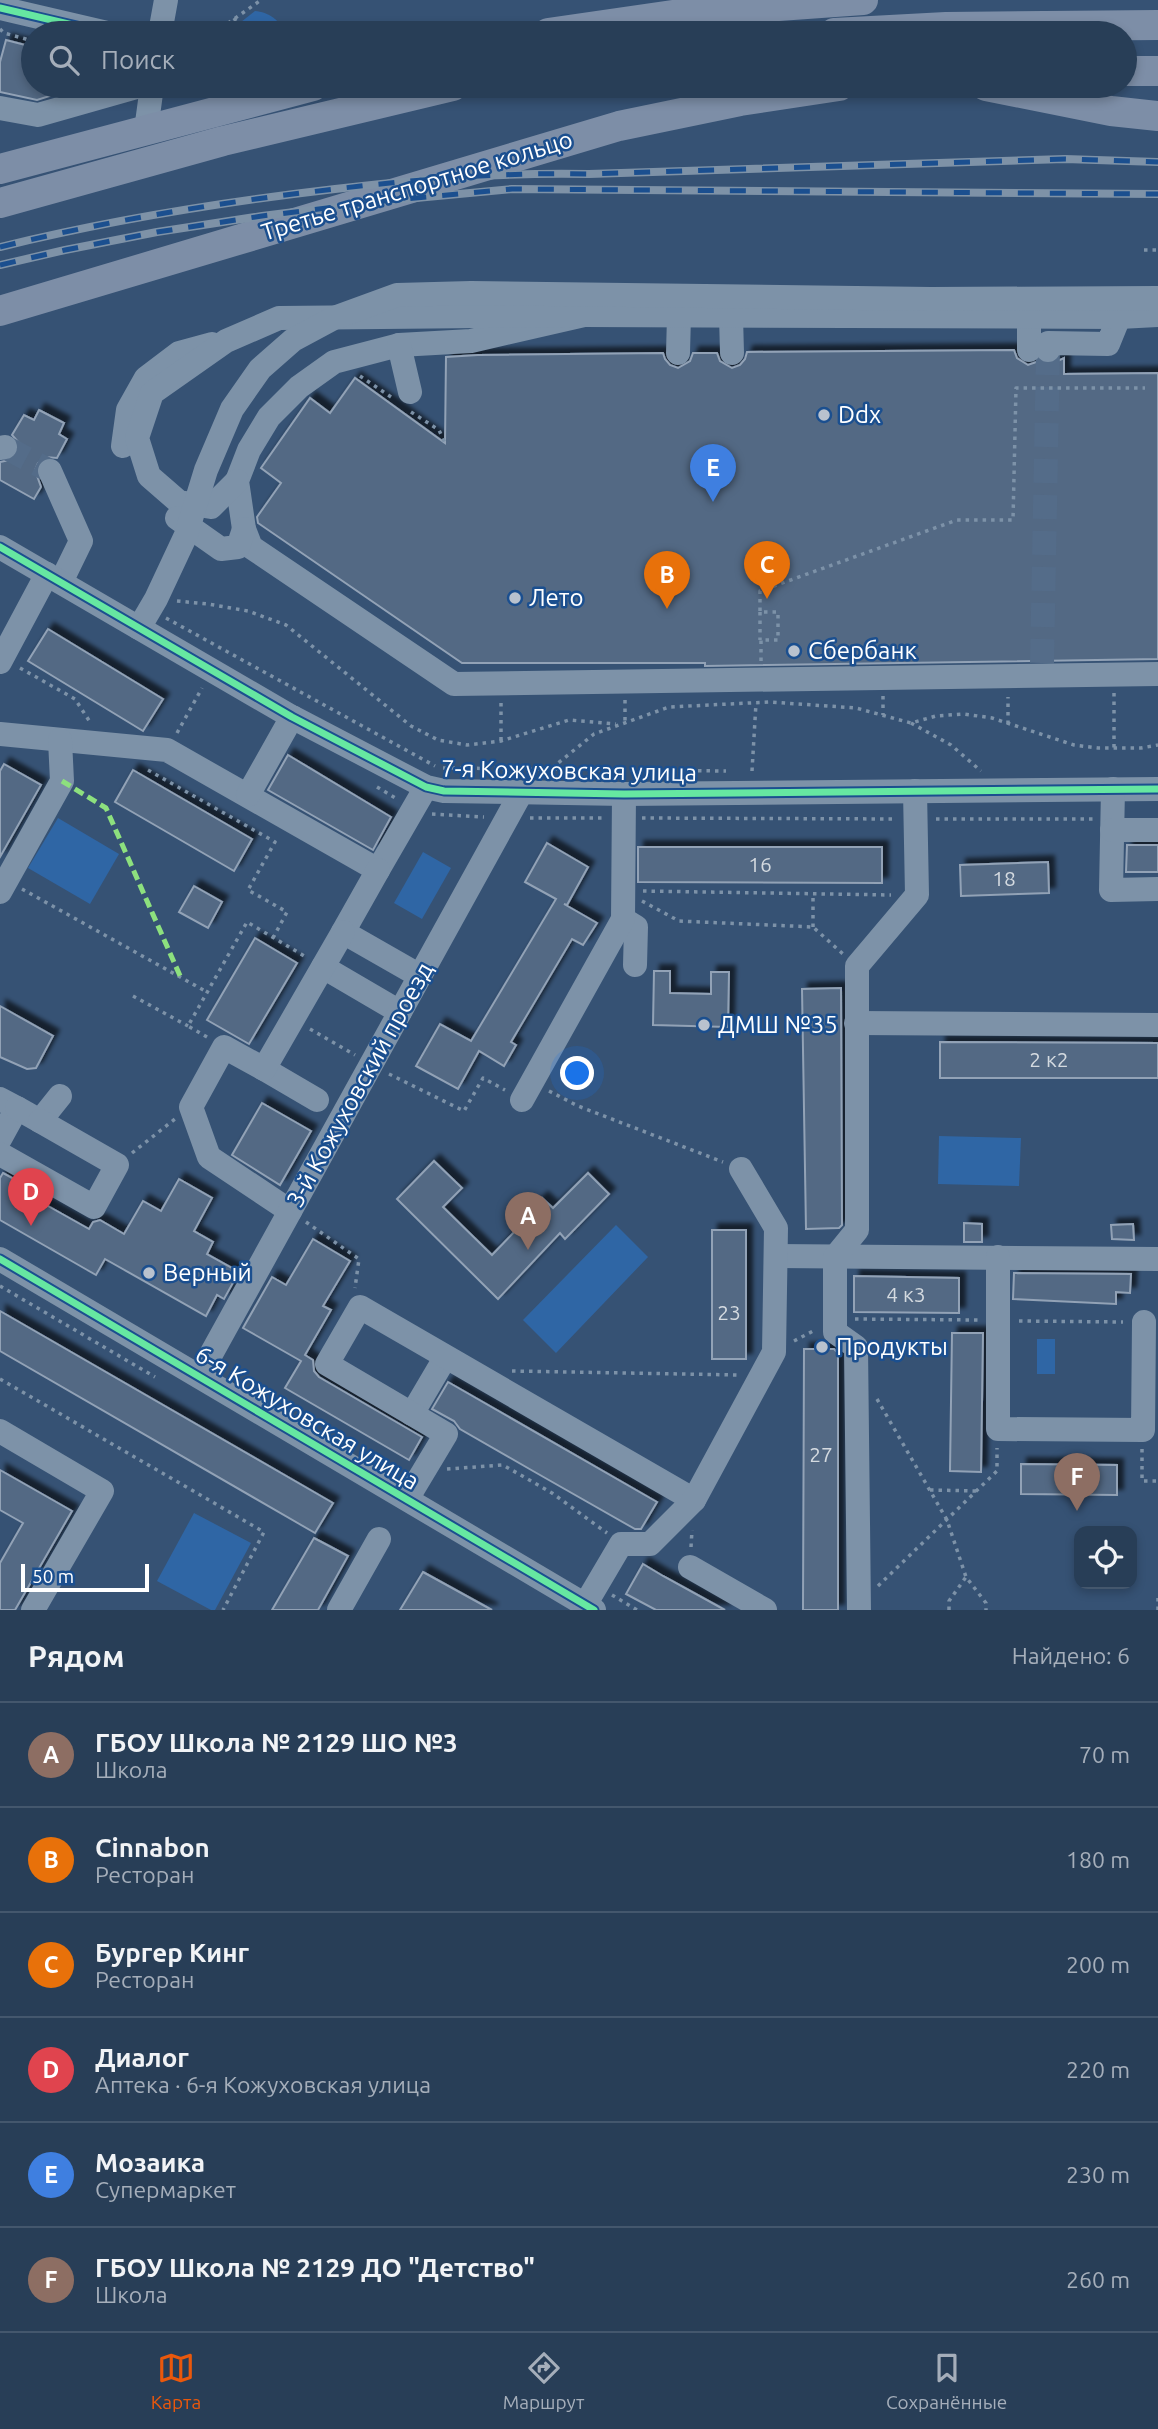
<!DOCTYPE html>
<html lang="ru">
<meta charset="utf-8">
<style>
body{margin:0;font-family:Ubuntu,sans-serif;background:#344961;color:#f1f3f6}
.controls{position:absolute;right:21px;bottom:21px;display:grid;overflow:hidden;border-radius:14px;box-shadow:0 4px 10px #0003}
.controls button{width:63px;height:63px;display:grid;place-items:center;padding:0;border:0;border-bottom:2px solid #44576d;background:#283e57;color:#f1f3f6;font:35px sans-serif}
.scale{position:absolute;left:21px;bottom:18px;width:128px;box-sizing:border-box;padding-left:7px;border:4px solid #fff;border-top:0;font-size:19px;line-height:24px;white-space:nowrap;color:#fff;-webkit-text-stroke:5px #1b4f8f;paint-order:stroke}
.you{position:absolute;left:578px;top:1074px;width:24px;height:24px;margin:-18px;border:5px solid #fff;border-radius:50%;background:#1a73e8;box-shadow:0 0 0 10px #1a73e833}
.badge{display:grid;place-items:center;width:46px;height:46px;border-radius:50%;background:#ea580c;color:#fff;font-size:23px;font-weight:700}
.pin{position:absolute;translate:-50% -58px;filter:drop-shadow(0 2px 4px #0008)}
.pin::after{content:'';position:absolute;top:37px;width:24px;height:21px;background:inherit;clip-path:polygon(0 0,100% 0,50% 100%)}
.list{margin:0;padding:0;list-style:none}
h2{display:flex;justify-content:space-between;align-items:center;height:91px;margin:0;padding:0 28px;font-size:30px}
h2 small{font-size:23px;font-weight:400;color:#a5aeba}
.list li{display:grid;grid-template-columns:46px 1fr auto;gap:21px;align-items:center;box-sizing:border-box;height:105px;padding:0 28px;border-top:2px solid #44576d}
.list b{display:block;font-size:26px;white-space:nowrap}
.list p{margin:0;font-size:23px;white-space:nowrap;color:#a5aeba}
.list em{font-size:23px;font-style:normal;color:#a5aeba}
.icon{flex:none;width:38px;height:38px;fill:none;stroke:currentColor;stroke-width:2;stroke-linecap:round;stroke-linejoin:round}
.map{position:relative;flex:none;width:1158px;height:1610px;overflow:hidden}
.search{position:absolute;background:#283e57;box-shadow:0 4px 10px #0003;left:21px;right:21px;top:21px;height:77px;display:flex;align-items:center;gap:18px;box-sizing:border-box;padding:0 24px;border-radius:38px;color:#a5aeba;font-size:26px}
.sheet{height:721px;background:#283e57}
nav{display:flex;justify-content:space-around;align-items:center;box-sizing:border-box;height:98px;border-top:2px solid #44576d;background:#283e57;font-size:19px;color:#a5aeba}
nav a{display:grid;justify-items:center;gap:4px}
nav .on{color:#ea580c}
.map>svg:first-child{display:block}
</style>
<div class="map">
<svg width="1158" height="1610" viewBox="0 0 1158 1610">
<defs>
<filter id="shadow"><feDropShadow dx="6" dy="-6" stdDeviation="2" flood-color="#0009"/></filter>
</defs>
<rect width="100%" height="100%" fill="#365274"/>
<g fill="#2f66a5">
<path d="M 255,11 C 268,12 281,20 283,33 L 227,33 Z"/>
<path d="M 58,818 L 119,854 L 90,904 L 28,868 Z"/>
<path d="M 423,852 L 451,868 L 422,919 L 394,903 Z"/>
<path d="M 939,1136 L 1021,1138 L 1019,1186 L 938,1184 Z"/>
<path d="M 616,1225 L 648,1257 L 556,1353 L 523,1320 Z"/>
<rect x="1037" y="1339" width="18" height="35"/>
<path d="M 194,1513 L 251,1543 L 215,1610 L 211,1610 L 157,1581 Z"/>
</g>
<g fill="#526984" stroke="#92a2b6" stroke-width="2" filter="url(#shadow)">
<path d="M 6,40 L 33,47 L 33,86 L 59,86 L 56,94 L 37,100 L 0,92 L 0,62 Z"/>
<path d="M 1014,350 L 1017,358 L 1028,365 L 1039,361 L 1049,365 L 1064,358 L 1064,374 L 1158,373 L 1158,659 L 705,666 L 705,663 L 462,663 L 258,523 L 257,517 L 281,483 L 261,468 L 310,398 L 330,413 L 355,378 L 445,443 L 446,357 L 478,355 L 663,353 L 665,359 L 670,365 L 678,368 L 690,361 L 693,353 L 717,353 L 720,361 L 732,368 L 740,365 L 745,359 L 747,352 Z"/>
<path d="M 39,410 L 64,423 L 59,434 L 67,439 L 57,458 L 45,457 L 38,463 L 35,470 L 41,487 L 34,499 L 0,480 L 0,462 L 14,459 L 19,452 L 19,443 L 12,435 L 24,415 L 34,420 Z"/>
<path d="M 48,629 L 163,699 L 143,731 L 28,661 Z"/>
<path d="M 288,755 L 391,817 L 373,850 L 268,790 Z"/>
<path d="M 4,764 L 41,785 L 0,857 L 0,771 Z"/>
<path d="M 133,770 L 252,839 L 234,871 L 115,802 Z"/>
<path d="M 547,843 L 588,867 L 567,905 L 564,904 L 597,923 L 583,945 L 572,939 L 511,1042 L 516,1045 L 504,1066 L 479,1051 L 458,1089 L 416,1066 L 440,1024 L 471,1041 L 556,899 L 525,882 Z"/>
<path d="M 1127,845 L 1158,845 L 1158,872 L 1126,872 Z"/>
<path d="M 638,847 L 882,847 L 882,883 L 638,882 Z"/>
<path d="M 1048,862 L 1049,893 L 961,896 L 960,865 Z"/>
<path d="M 194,886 L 222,902 L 208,928 L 179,912 Z"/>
<path d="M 255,938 L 297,963 L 249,1044 L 207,1020 Z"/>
<path d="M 654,971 L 670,971 L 670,993 L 711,994 L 711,972 L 729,972 L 728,1027 L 653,1025 Z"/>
<path d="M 841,988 L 842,1225 L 839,1228 L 806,1229 L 802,989 Z"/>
<path d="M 0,1006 L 53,1036 L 36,1068 L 27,1069 L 0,1057 Z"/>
<path d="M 940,1042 L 1158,1043 L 1158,1078 L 940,1078 Z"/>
<path d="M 262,1103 L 311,1131 L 280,1185 L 232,1155 Z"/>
<path d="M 434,1161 L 462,1188 L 443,1207 L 492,1255 L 518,1228 L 515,1225 L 542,1198 L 553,1208 L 588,1173 L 609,1194 L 565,1239 L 560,1233 L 498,1299 L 397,1199 Z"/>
<path d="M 3,1173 L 36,1191 L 32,1197 L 89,1229 L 93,1222 L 100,1220 L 124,1234 L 143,1201 L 161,1211 L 179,1179 L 212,1198 L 194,1231 L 213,1242 L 207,1254 L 239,1272 L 224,1299 L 217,1295 L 206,1316 L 105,1259 L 96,1275 L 0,1220 L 0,1178 Z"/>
<path d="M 964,1223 L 982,1224 L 982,1242 L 964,1242 Z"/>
<path d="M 1133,1224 L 1134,1240 L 1112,1239 L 1111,1225 Z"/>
<rect x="712" y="1230" width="34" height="129"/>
<path d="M 313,1239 L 350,1261 L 323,1306 L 331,1310 L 305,1355 L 313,1360 L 314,1371 L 319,1377 L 422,1437 L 409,1460 L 285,1388 L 301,1361 L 243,1328 L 272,1277 L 286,1285 Z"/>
<path d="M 1014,1273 L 1131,1274 L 1130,1293 L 1116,1292 L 1116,1304 L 1013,1299 Z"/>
<path d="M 854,1276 L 959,1278 L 959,1313 L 854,1312 Z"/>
<path d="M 0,1311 L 333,1503 L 315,1533 L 0,1351 Z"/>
<path d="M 952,1333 L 983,1333 L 981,1472 L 950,1471 Z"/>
<path d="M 804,1349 L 834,1349 L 838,1353 L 838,1610 L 803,1610 Z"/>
<path d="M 448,1382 L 657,1502 L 641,1529 L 635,1529 L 533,1471 L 460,1429 L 454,1421 L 432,1409 Z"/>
<path d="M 1021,1464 L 1117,1465 L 1117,1495 L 1021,1494 Z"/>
<path d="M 0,1470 L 72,1511 L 15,1610 L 0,1610 L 0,1563 L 23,1523 L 0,1510 Z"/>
<path d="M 314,1538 L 348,1556 L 318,1610 L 272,1610 Z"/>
<path d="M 643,1564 L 663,1576 L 725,1610 L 656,1610 L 626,1594 Z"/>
<path d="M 423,1572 L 492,1610 L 400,1610 Z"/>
</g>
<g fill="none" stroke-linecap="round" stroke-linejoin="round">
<g stroke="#546c89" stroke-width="24" stroke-dasharray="24 12" stroke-linecap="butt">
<path d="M 5,447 L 50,471"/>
<path d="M 1042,663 L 1048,350"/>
</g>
<g stroke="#7d92a8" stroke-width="3.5" stroke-dasharray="3.5 5" stroke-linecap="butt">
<path d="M 234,18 L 238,24"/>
<path d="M 126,24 L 142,27"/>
<path d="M 0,29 L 4,33 L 33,41"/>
<path d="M 214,33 L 261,0"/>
<path d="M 1144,250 L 1158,250"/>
<path d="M 360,376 L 391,397"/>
<path d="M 411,412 L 439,430 L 445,443"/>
<path d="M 177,601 L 208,604 L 248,611 L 286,625 L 411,726 L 438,740 L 467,745 L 501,741 L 569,720 L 616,724"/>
<path d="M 760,612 L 760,640"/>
<path d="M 166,618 L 435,766"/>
<path d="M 761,661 L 761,640 L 778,640 L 778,612 L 760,612 L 760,591 L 957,520 L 1013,520 L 1016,388 L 1145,388"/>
<path d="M 20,668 L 75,699 L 90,722"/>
<path d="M 1114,693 L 1114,748"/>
<path d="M 883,696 L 883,715"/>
<path d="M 625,700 L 625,721"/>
<path d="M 501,703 L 501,741"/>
<path d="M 911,723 L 951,745 L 981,771"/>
<path d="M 1008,724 L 1008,697"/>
<path d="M 177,733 L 202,688"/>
<path d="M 443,768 L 726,771"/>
<path d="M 552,768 L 594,734 L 669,707 L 770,702 L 856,708 L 911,723 L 936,716 L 964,714 L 992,718 L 1074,745 L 1098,748 L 1141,748 L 1158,745"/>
<path d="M 148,770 L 275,842 L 248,890 L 287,912 L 273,938"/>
<path d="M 752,771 L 756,703"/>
<path d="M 377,787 L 397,799"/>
<path d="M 432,814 L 484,817"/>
<path d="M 530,818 L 603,818"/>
<path d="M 642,818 L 897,819"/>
<path d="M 936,819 L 1093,819"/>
<path d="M 22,889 L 207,992"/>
<path d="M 643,891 L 891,895"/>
<path d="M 642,901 L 679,921 L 813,927 L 843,954"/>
<path d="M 813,927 L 813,894"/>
<path d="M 133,996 L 188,1026"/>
<path d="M 310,1029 L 355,1055"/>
<path d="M 207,1037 L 188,1026 L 247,922 L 306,957"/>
<path d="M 389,1074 L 464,1111 L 483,1078 L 505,1090"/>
<path d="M 549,1091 L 578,1106 L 723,1162"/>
<path d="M 132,1153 L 175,1119"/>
<path d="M 306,1222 L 359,1259 L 355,1288"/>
<path d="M 0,1286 L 155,1377"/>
<path d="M 855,1319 L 980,1320"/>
<path d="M 1019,1321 L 1123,1322"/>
<path d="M 794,1341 L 815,1330"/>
<path d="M 512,1371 L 738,1375"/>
<path d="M 0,1379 L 264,1532 L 223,1610"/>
<path d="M 877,1399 L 947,1520 L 966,1577 L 986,1603 L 986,1610"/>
<path d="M 1142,1449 L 1142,1481 L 1158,1481"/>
<path d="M 447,1469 L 503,1465 L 552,1493 L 607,1533"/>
<path d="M 930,1490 L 977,1491"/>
<path d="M 691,1547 L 692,1530"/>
<path d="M 878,1586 L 997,1471 L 997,1448"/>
<path d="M 612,1595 L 637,1610"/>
<path d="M 949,1610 L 949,1601 L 966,1577"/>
<path d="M 1158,1610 L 1158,1595"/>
</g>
<g stroke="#7d92a8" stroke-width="24">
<path d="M 0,8 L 107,33"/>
<path d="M 160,33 L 166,0"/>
<path d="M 0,108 L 38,115 L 140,86"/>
<path d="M 146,130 L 152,86"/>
<path d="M 584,315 L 471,341 L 399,345 L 334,362 L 299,387 L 269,417 L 249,450 L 237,481 L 244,529 L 251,547 L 454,684 L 1158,674"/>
<path d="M 731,316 L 732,353"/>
<path d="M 399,345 L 410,392"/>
<path d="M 1029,350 L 1029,303"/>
<path d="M 1048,350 L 1048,343 L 1108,344 L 1119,317"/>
<path d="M 678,353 L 679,316"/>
<path d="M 123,446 L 128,410 L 146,378 L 179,353 L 212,344"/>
<path d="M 0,448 L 5,447"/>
<path d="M 50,471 L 81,541 L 61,582"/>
<path d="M 237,481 L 211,507 L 179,502 L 149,476 L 137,438 L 152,393 L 226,341 L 279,318 L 584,315 L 1119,317 L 1158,315"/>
<path d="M 177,518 L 221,549 L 238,547 L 244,529"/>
<path d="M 0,547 L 292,717 L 426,787 L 444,791 L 624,794 L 1158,789"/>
<path d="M 139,628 L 156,599 L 186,535 L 206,470 L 232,409 L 260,369 L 293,340 L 334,318 L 397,295 L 471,293 L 931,299 L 1158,298"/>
<path d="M 0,662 L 47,574"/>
<path d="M 0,734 L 167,750 L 378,870 L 426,787"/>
<path d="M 1113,789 L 1111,890 L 1158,889"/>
<path d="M 248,795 L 292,717"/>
<path d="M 1112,830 L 1158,830"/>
<path d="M 378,870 L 343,932 L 420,976"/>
<path d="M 0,892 L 62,781 L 60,740"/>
<path d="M 623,919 L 636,927 L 635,965"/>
<path d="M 323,967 L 400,1012"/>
<path d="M 856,1023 L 1158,1025"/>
<path d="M 264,1069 L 317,1100"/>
<path d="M 0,1099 L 17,1108 L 0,1139"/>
<path d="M 522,1100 L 623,919 L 624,794"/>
<path d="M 17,1108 L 40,1121 L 60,1096"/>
<path d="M 0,1154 L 94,1207 L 117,1165 L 40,1121"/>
<path d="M 290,1211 L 209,1157 L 191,1107 L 224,1047 L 264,1069 L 343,932"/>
<path d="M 776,1256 L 1158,1259"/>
<path d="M 998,1257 L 998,1429 L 1143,1430 L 1144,1322"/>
<path d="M 0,1259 L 594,1610"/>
<path d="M 199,1376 L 521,793"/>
<path d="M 412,1414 L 445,1358"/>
<path d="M 0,1431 L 102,1491 L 33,1610"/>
<path d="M 407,1499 L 446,1434 L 327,1364 L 360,1307 L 694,1500"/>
<path d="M 690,1567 L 765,1610"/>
<path d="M 585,1605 L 621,1544 L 650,1544 L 694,1500 L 774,1352 L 776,1228 L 741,1169"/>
<path d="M 339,1610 L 379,1539"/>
<path d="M 859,1610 L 856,1347 L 835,1332 L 835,1257 L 857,1230 L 857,966 L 917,895 L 915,791"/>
</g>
<g stroke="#7d8ea7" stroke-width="30">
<path d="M 548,33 L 694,12 L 863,0"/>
<path d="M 834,33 L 946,27 L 1158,25"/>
<path d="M 1125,71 L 1158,71"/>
<path d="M 986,86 L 1111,111 L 1158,116"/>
<path d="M 0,169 L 313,86"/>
<path d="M 0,203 L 223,141 L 453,86"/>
<path d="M 0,311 L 619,126 L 740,101 L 839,86"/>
</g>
<defs>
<g id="rail">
<path d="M 0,247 C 110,220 222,202 335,189 C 419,179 505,172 589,174 L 1065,159 L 1158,162"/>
<path d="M 0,265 L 65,250 L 157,232 L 262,216 L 384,201 L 512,189 L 1158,194"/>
</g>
</defs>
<use href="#rail" stroke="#7e92a7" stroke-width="8"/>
<use href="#rail" stroke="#1b4f8f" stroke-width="5" stroke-dasharray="16" stroke-linecap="butt"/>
<path stroke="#8de07e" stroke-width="5" stroke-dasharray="10 5" stroke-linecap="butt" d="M 62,781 L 106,808 L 181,978"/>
<defs>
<g id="cycleway">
<path d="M 0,8 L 107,33"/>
<path d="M 0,547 L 292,717 L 426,787 L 444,791 L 624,794 L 1158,789"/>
<path d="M 0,1259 L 594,1610"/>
</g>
</defs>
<use href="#cycleway" stroke="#1b4f8f" stroke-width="11"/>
<use href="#cycleway" stroke="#66e7a1" stroke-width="7"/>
</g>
<g fill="#b9c2ce" stroke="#1b4f8f" stroke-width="2.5">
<circle cx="824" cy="415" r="7"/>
<circle cx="515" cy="598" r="7"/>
<circle cx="794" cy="651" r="7"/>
<circle cx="704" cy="1025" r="7"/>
<circle cx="149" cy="1273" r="7"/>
<circle cx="822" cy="1347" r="7"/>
</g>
<g text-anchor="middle" stroke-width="5" stroke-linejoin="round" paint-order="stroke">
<g font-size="21" fill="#d4dae0">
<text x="760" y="872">16</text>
<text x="1004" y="886">18</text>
<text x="1049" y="1067">2 к2</text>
<text x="906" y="1302">4 к3</text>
<text x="729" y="1320">23</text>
<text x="821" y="1462">27</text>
</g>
<g font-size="24" fill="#fff" stroke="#1b4f8f">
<text transform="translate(417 186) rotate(-17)" y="8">Третье транспортное кольцо</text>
<text transform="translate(569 771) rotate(1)" y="8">7-я Кожуховская улица</text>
<text transform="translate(360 1085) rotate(-61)" y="8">3-й Кожуховский проезд</text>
<text transform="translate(307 1418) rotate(31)" y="8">6-я Кожуховская улица</text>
</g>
<g font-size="24" fill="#fff" stroke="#1b4f8f" text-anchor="start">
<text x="838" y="423">Ddx</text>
<text x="529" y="606">Лето</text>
<text x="808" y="659">Сбербанк</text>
<text x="718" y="1033">ДМШ №35</text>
<text x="163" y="1281">Верный</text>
<text x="836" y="1355">Продукты</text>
</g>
</g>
</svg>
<div class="controls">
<button><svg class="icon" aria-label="locate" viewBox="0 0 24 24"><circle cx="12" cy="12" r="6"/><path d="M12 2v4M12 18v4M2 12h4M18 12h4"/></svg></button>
</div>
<div class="scale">50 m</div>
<div class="you"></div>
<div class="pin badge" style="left:528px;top:1250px;background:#8d6e63">A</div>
<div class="pin badge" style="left:667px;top:609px;background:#e8710a">B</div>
<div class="pin badge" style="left:767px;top:599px;background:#e8710a">C</div>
<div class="pin badge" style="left:31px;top:1226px;background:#e0444e">D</div>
<div class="pin badge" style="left:713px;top:502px;background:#3f7fe0">E</div>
<div class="pin badge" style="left:1077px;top:1511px;background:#8d6e63">F</div>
<div class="search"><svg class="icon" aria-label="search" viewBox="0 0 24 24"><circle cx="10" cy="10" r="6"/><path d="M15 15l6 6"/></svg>Поиск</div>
</div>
<section class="sheet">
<h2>Рядом<small>Найдено: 6</small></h2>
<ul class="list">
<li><span class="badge" style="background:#8d6e63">A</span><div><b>ГБОУ Школа № 2129 ШО №3</b><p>Школа</p></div><em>70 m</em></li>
<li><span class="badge" style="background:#e8710a">B</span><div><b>Cinnabon</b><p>Ресторан</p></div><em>180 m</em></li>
<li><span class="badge" style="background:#e8710a">C</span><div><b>Бургер Кинг</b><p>Ресторан</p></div><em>200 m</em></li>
<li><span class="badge" style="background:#e0444e">D</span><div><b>Диалог</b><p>Аптека · 6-я Кожуховская улица</p></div><em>220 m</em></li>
<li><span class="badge" style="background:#3f7fe0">E</span><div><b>Мозаика</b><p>Супермаркет</p></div><em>230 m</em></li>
<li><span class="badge" style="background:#8d6e63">F</span><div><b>ГБОУ Школа № 2129 ДО &quot;Детство&quot;</b><p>Школа</p></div><em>260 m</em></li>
</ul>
</section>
<nav>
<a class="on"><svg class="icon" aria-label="map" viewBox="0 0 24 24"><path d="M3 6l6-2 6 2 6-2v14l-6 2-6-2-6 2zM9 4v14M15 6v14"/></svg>Карта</a>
<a><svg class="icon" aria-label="directions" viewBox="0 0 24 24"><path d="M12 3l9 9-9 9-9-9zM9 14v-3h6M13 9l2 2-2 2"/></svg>Маршрут</a>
<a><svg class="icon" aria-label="saved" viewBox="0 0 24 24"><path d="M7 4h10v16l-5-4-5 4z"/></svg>Сохранённые</a>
</nav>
